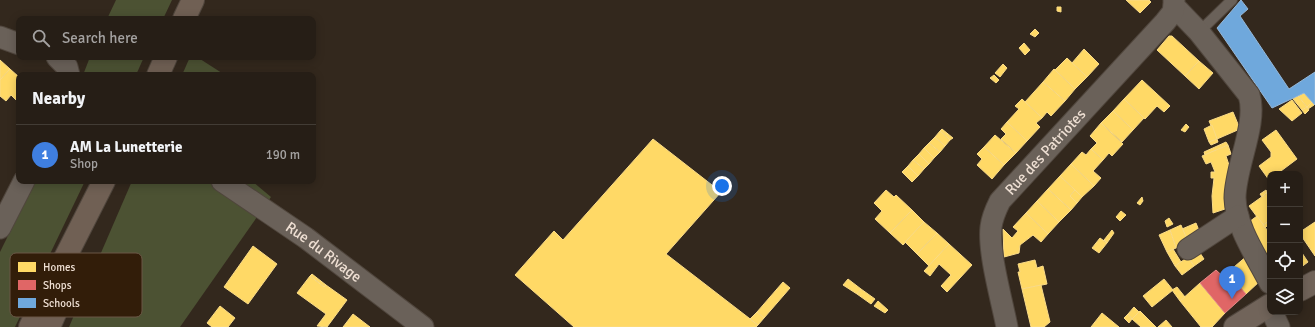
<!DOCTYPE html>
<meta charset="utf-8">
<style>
body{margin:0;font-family:Signika,sans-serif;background:#2e271f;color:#f1f3f6}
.controls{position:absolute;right:12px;bottom:12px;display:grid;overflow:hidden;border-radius:8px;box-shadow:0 2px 10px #0003}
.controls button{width:36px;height:36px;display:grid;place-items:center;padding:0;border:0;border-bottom:1px solid #423c35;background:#261e16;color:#f1f3f6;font:20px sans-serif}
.you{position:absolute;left:722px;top:186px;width:14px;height:14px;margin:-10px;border:3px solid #fff;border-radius:50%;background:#1a73e8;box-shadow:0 0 0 6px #1a73e833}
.badge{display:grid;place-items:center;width:26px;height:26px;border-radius:50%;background:#ad9f93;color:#fff;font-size:13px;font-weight:700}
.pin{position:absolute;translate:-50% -33px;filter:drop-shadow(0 1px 2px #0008)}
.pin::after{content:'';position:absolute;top:21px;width:14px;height:12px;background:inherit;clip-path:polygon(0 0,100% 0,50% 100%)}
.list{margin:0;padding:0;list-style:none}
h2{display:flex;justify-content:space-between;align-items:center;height:52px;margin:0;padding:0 16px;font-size:17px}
h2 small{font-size:13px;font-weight:400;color:#a4a2a1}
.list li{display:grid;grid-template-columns:26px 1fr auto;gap:12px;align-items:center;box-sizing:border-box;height:60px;padding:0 16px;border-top:1px solid #423c35}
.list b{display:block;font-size:15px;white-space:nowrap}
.list p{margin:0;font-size:13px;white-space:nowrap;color:#a4a2a1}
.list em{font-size:13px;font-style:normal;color:#a4a2a1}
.icon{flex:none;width:22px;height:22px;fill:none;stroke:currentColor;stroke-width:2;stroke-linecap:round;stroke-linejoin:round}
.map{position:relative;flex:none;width:1315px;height:327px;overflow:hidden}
.search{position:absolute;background:#261e16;box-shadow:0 2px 10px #0003;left:16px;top:16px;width:300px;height:44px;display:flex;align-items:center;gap:10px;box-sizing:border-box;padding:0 14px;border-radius:8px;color:#a4a2a1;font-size:15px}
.panel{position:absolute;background:#261e16;box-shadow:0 2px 10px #0003;left:16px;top:72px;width:300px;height:112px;border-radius:8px}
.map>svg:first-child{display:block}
</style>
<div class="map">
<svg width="1315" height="327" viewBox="0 0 1315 327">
<rect width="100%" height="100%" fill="#33281d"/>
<g fill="#4c5233">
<path d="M 116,0 L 172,0 L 163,19 L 107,19 Z"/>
<path d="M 90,57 L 144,57 L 136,75 L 83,75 Z"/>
<path d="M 190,57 L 197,57 L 225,75 L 182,75 Z"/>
<path d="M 35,181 L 85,181 L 15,327 L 0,327 L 0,252 Z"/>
<path d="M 132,181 L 252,181 L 271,197 L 180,327 L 69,327 Z"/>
</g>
<g fill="#ffd966" stroke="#fadb87">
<path d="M 1126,0 L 1149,0 L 1151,2 L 1140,13 Z"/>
<path d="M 1057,7 L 1061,7 L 1061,12 L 1057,11 Z"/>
<path d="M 1035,29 L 1039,33 L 1035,37 L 1030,34 Z"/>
<path d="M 1169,36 L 1172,36 L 1199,61 L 1185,76 L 1157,50 Z"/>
<path d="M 1024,43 L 1030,50 L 1025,55 L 1019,48 Z"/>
<path d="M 1084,49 L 1099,64 L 1087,77 L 1072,63 Z"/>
<path d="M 1067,58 L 1087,77 L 1075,89 L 1055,70 Z"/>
<path d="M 0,60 L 10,69 L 0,80 Z"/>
<path d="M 1199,61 L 1213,73 L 1199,89 L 1185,76 Z"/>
<path d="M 1003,64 L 1007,68 L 1000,77 L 995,73 Z"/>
<path d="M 10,69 L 19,77 L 19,99 L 17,101 L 11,95 L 6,101 L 0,96 L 0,80 Z"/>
<path d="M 1054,69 L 1075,89 L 1065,101 L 1043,82 Z"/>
<path d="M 994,75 L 999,80 L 996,83 L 990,78 Z"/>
<path d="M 1142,80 L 1170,106 L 1164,112 L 1157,106 L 1145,119 L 1124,99 Z"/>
<path d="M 1043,82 L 1065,101 L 1051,116 L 1047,112 L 1042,118 L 1025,102 Z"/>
<path d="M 1304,93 L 1312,102 L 1307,107 L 1298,96 Z"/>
<path d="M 1298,96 L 1307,107 L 1302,110 L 1293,99 Z"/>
<path d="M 1022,99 L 1042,118 L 1036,123 L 1040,127 L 1027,141 L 1007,122 L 1019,109 L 1015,106 Z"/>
<path d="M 1124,99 L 1144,118 L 1133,130 L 1113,111 Z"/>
<path d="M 1292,100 L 1302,113 L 1292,121 L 1279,109 Z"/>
<path d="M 1312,102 L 1314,105 L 1308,109 L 1307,107 Z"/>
<path d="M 1307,107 L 1309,110 L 1305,114 L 1302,110 Z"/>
<path d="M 1113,111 L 1133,130 L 1122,142 L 1101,123 Z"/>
<path d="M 1233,112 L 1240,129 L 1217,139 L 1209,121 Z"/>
<path d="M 1007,122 L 1027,141 L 1016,153 L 1001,139 L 1006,134 L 1001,129 Z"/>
<path d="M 1101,123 L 1123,144 L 1112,156 L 1109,153 L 1103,160 L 1091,149 L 1097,143 L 1090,136 Z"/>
<path d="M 1186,124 L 1189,127 L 1185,132 L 1181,130 Z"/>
<path d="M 1212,125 L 1217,139 L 1209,142 L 1204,129 Z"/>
<path d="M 942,129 L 953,138 L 950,140 L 940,131 Z"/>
<path d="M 1276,130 L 1297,159 L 1277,174 L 1270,174 L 1269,180 L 1259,166 L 1271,157 L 1271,152 L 1262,140 Z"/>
<path d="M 940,131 L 950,140 L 945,146 L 935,137 Z"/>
<path d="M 995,135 L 1016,153 L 1004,165 L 984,147 Z"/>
<path d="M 935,137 L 945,146 L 940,152 L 929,143 Z"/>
<path d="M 653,139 L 721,192 L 666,254 L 758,325 L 756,327 L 574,327 L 515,275 L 554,231 L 563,240 Z"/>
<path d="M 1217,139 L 1218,142 L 1211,145 L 1209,142 Z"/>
<path d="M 1226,142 L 1228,145 L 1205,155 L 1204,152 Z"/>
<path d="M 929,143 L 940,152 L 934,158 L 924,148 Z"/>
<path d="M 1228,145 L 1231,154 L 1226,156 L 1229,165 L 1225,209 L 1213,213 L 1212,196 L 1214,178 L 1211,178 L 1211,172 L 1215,172 L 1211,162 L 1206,164 L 1202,156 Z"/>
<path d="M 984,147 L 1004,165 L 992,179 L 977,165 L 982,159 L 977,154 Z"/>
<path d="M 924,148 L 934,158 L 929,164 L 919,154 Z"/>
<path d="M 1091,149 L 1103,160 L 1093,171 L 1101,178 L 1094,186 L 1071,164 L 1082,152 L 1086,155 Z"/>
<path d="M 919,154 L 929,164 L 924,169 L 913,160 Z"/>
<path d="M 913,160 L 924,169 L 918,176 L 908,166 Z"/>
<path d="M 1071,164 L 1094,186 L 1082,197 L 1060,176 Z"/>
<path d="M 908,166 L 918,176 L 912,182 L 902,172 Z"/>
<path d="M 1060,176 L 1075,190 L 1070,196 L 1077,203 L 1071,210 L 1048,189 Z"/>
<path d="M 1048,189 L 1071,210 L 1059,222 L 1037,201 Z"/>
<path d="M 886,190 L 894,197 L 896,195 L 912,210 L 890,233 L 875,219 L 882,211 L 874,203 Z"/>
<path d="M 1075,190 L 1082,197 L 1077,203 L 1070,196 Z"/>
<path d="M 1266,190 L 1267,192 L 1262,197 L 1260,194 Z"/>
<path d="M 1270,191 L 1270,220 L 1263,225 L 1249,206 Z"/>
<path d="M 1142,197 L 1143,201 L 1140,205 L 1137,203 Z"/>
<path d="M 1037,201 L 1059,222 L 1048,234 L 1026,213 Z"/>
<path d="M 912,210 L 924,222 L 903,245 L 890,233 Z"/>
<path d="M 1121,211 L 1126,215 L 1120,221 L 1116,217 Z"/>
<path d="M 1026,213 L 1048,234 L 1041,242 L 1033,235 L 1020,245 L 1019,253 L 1004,257 L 1003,229 L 1012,238 L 1018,231 L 1013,227 Z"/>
<path d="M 1257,216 L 1270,234 L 1270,262 L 1249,222 Z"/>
<path d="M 1169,218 L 1173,224 L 1167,227 L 1165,221 Z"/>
<path d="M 924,222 L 937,233 L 917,254 L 905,242 Z"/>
<path d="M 1268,222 L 1269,224 L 1265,228 L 1263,225 Z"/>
<path d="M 1315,222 L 1315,256 L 1300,234 L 1300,232 Z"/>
<path d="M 1196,223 L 1200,233 L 1187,239 L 1182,229 Z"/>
<path d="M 1181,225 L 1188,242 L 1176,248 L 1170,230 Z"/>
<path d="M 1112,230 L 1114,233 L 1107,243 L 1104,240 Z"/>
<path d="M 1170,230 L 1176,248 L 1167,252 L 1159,235 Z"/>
<path d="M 937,233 L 949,244 L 929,266 L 917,254 Z"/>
<path d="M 1100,238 L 1107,243 L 1099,253 L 1092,248 Z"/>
<path d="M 949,244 L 972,265 L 947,292 L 941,286 L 951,275 L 939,264 L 930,276 L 924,271 Z"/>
<path d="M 253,246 L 277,264 L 248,304 L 224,287 Z"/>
<path d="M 1173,249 L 1181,262 L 1175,266 L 1167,252 Z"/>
<path d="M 1198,250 L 1204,259 L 1194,266 L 1188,257 Z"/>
<path d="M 1300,250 L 1308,262 L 1300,268 Z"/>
<path d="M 1248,255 L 1260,281 L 1246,294 L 1227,273 Z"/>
<path d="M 1188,257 L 1194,266 L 1182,275 L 1175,266 Z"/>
<path d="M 1035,260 L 1037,268 L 1043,266 L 1047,284 L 1022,289 L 1018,272 L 1020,272 L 1018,264 Z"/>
<path d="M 312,274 L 326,285 L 324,287 L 310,276 Z"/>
<path d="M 310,276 L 324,287 L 326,285 L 347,300 L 327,327 L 317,326 L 326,314 L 297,293 Z"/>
<path d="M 848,279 L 861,289 L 857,294 L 843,285 Z"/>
<path d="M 1164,279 L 1173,290 L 1152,307 L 1143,296 Z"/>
<path d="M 783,282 L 790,288 L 764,318 L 757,312 Z"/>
<path d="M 1200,283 L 1225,313 L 1212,327 L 1201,327 L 1180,301 Z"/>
<path d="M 1041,285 L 1050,322 L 1044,327 L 1031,327 L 1022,289 Z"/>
<path d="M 1177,287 L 1185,297 L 1180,301 L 1172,290 Z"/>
<path d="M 861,289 L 875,299 L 871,304 L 857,294 Z"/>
<path d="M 878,301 L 888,310 L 885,313 L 874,306 Z"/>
<path d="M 220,306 L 235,318 L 228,327 L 212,327 L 207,323 Z"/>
<path d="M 1134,307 L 1139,312 L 1132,319 L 1128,314 Z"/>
<path d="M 1140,311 L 1156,327 L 1141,327 L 1132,319 Z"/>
<path d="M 757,312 L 764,318 L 758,325 L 750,319 Z"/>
<path d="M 1102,313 L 1119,327 L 1091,327 Z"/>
<path d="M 353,314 L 370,327 L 343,327 Z"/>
<path d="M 1128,314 L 1132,319 L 1129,323 L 1124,318 Z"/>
<path d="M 1166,320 L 1172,327 L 1158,327 Z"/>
</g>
<path fill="#e06666" stroke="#e48a87" d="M 1216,270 L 1229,282 L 1233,279 L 1246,294 L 1225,313 L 1200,283 Z"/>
<path fill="#6fa8dc" stroke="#95b8d9" d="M 1241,0 L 1248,9 L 1240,16 L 1289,89 L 1315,72 L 1315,105 L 1304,93 L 1272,108 L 1217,28 Z"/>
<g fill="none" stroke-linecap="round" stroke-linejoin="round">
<defs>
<path id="service" d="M 1199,32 L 1232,0"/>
<g id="minor">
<path d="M 1174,0 L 1174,6 L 1199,32 L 1249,95 C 1258,123 1235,167 1235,198 C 1236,228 1257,257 1270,283"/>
<path d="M 0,37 L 19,44"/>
<path d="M 57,57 L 67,67 L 69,75"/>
<path id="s1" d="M 222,181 L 306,238 L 423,327"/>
<path d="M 0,228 L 24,181"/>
<path d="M 1188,249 L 1238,216"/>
<path d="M 1272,312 L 1279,327"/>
<path id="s2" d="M 1007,327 C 1002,301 988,252 991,227 C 992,218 996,209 1000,201 L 1165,22 L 1173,12 L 1174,6"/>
</g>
<g id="secondary">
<path d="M 1300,290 L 1315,282"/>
<path d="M 1235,327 L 1270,305"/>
</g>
<g id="trunk">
<path d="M 184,19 L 193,0"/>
<path d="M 158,75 L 166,57"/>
<path d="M 30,327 L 104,181"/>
<path d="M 49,327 L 73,273"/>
</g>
</defs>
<use href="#service" stroke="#50463d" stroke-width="12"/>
<use href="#minor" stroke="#50463d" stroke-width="23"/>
<use href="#secondary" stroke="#50463d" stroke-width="24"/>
<use href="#trunk" stroke="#50463d" stroke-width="24"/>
<use href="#service" stroke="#6a6159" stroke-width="10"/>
<use href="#minor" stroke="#6a6159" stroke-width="21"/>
<use href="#secondary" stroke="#71645a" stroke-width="22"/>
<use href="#trunk" stroke="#706054" stroke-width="22"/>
</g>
<g text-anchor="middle" stroke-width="4" stroke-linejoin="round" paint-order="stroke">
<g font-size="15" fill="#eedfd3" stroke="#321d09">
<text dy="5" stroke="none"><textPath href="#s2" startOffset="196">Rue des Patriotes</textPath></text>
<text dy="5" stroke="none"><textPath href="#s1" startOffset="124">Rue du Rivage</textPath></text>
</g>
</g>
<rect x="10" y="253" width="132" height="64" rx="6" fill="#321d09" stroke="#6a5746" stroke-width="1"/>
<rect x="18" y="262" width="18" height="10" fill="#ffd966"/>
<rect x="18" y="280" width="18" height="10" fill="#e06666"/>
<rect x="18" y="298" width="18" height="10" fill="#6fa8dc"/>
<g font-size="11" fill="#eedfd3">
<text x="43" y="271">Homes</text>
<text x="43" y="289">Shops</text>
<text x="43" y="307">Schools</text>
</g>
</svg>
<div class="controls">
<button>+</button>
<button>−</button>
<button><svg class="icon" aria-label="locate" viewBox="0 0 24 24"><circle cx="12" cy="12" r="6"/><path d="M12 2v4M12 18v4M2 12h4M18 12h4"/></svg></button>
<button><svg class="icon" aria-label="layers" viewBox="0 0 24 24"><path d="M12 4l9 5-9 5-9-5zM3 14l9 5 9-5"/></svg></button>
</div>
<div class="you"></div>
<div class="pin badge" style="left:1232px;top:299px;background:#3f7fe0">1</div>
<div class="search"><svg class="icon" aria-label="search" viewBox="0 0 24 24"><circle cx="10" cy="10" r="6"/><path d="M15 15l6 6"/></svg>Search here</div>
<section class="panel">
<h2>Nearby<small></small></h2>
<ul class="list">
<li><span class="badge" style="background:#3f7fe0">1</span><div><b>AM La Lunetterie</b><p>Shop</p></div><em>190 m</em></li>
</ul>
</section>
</div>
